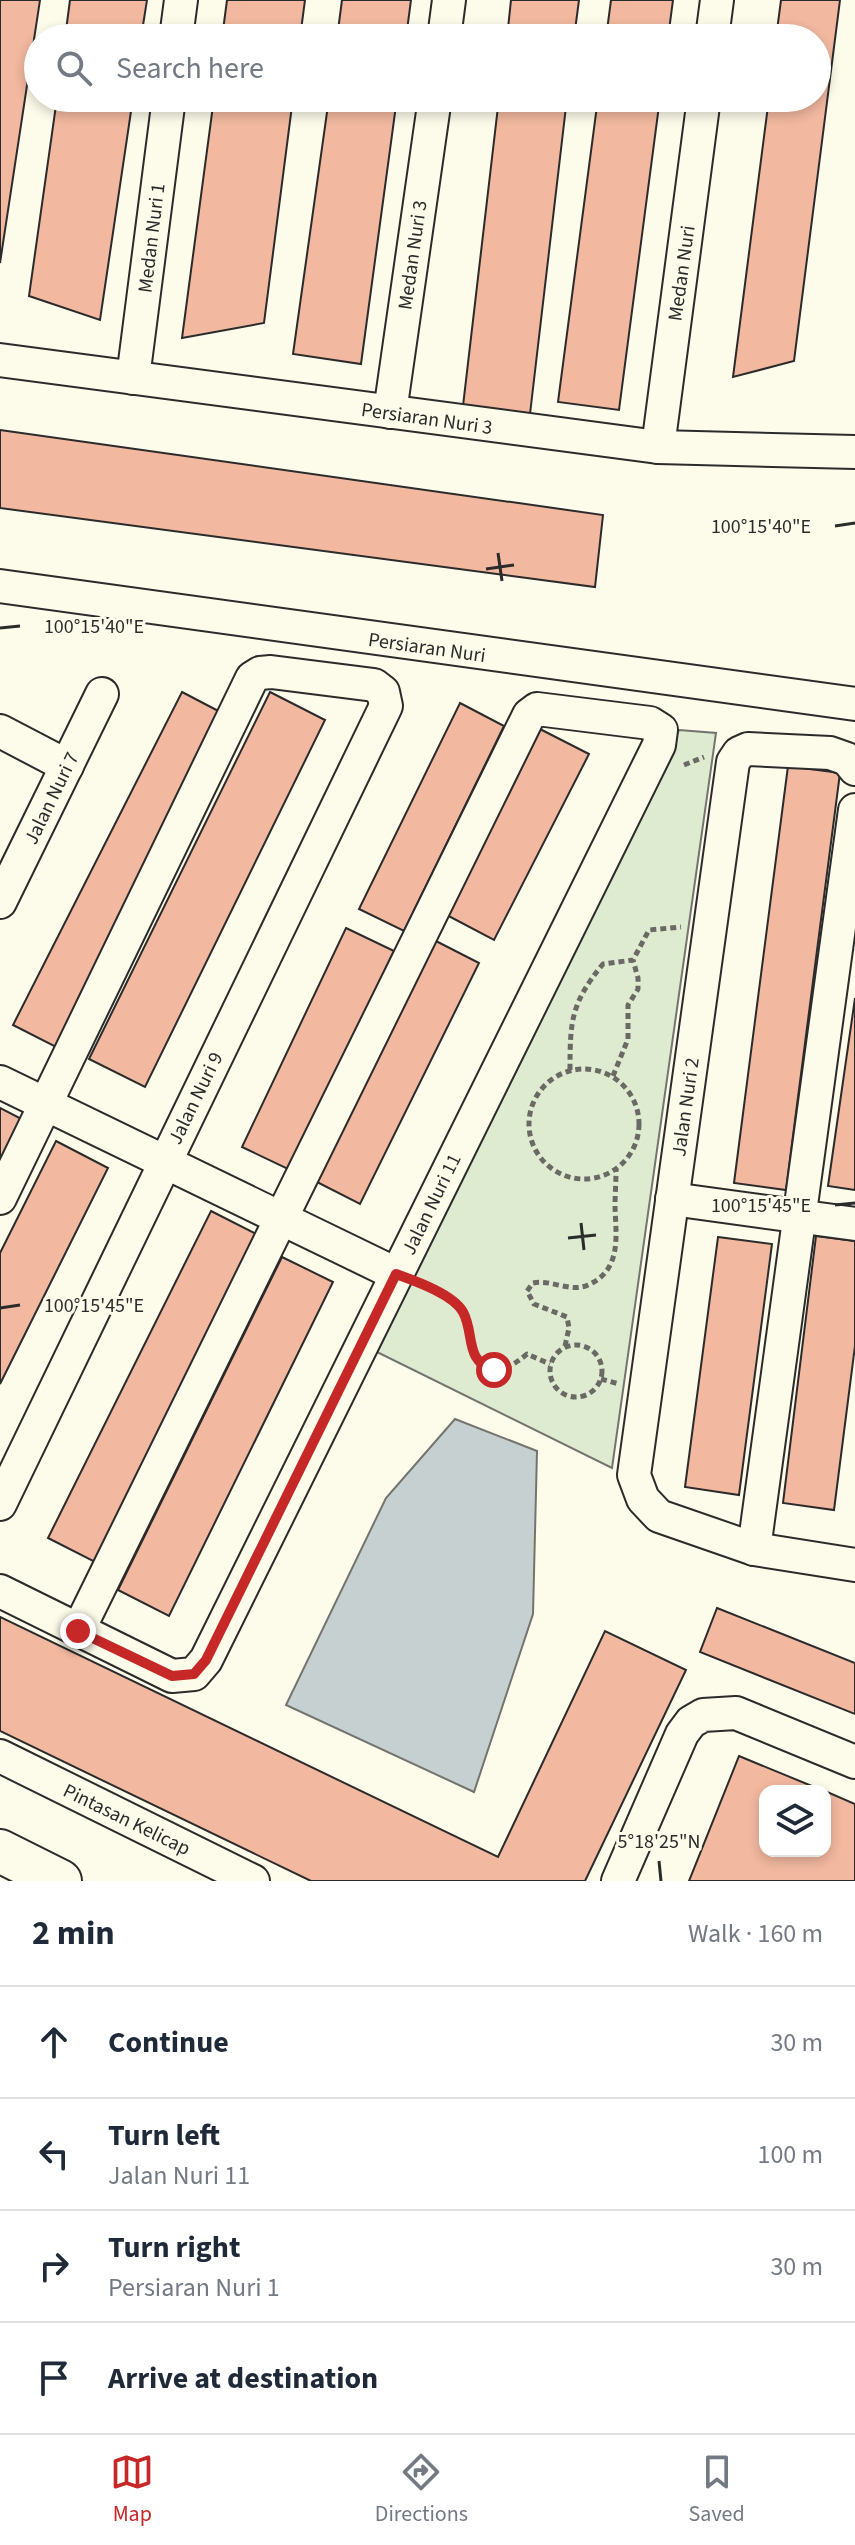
<!DOCTYPE html>
<meta charset="utf-8">
<style>
body{margin:0;font-family:"Source Sans 3",sans-serif;background:#f2f2f3;color:#1f2937}
.controls{position:absolute;right:24px;bottom:24px;display:grid;overflow:hidden;border-radius:16px;box-shadow:0 4px 12px #0003}
.controls button{width:72px;height:72px;display:grid;place-items:center;padding:0;border:0;border-bottom:2px solid #e0e1e3;background:#fff;color:#1f2937;font:40px sans-serif}
.stop{position:absolute;width:24px;height:24px;margin:-18px;border:6px solid #c62828;border-radius:50%;background:#fff}
.stop.end{background:#c62828;border-color:#fff;box-shadow:0 2px 8px #0008}
.list{margin:0;padding:0;list-style:none}
h2{display:flex;justify-content:space-between;align-items:center;height:104px;margin:0;padding:0 32px;font-size:34px}
h2 small{font-size:26px;font-weight:400;color:#747a83}
.list li{display:grid;grid-template-columns:52px 1fr auto;gap:24px;align-items:center;box-sizing:border-box;height:112px;padding:0 32px;border-top:2px solid #e0e1e3}
.list b{display:block;font-size:30px;white-space:nowrap}
.list p{margin:0;font-size:26px;white-space:nowrap;color:#747a83}
.list em{font-size:26px;font-style:normal;color:#747a83}
.icon{flex:none;width:44px;height:44px;fill:none;stroke:currentColor;stroke-width:2;stroke-linecap:round;stroke-linejoin:round}
.map{position:relative;flex:none;width:855px;height:1881px;overflow:hidden}
.search{position:absolute;background:#fff;box-shadow:0 4px 12px #0003;left:24px;right:24px;top:24px;height:88px;display:flex;align-items:center;gap:20px;box-sizing:border-box;padding:0 28px;border-radius:44px;color:#747a83;font-size:30px}
.sheet{height:552px;background:#fff}
nav{display:flex;justify-content:space-around;align-items:center;box-sizing:border-box;height:112px;border-top:2px solid #e0e1e3;background:#fff;font-size:22px;color:#747a83}
nav a{display:grid;justify-items:center;gap:4px}
nav .on{color:#c62828}
.map>svg:first-child{display:block}
</style>
<div class="map">
<svg width="855" height="1881" viewBox="0 0 855 1881">
<rect width="100%" height="100%" fill="#fdfbea"/>
<path fill="#deebd1" stroke="#74746e" stroke-width="2" d="M 679,730 L 716,733 L 612,1468 L 377,1352 Z"/>
<path fill="#c7d0d0" stroke="#74746e" stroke-width="2" d="M 455,1419 L 537,1451 L 533,1614 L 474,1792 L 286,1705 L 386,1498 Z"/>
<g fill="#f2b8a0" stroke="#2b2b2b" stroke-width="2">
<path d="M 0,0 L 40,0 L 0,263 Z"/>
<path d="M 70,0 L 147,0 L 141,38 L 65,38 Z"/>
<path d="M 227,0 L 305,0 L 300,38 L 222,38 Z"/>
<path d="M 342,0 L 411,0 L 406,38 L 337,38 Z"/>
<path d="M 511,0 L 579,0 L 574,38 L 507,38 Z"/>
<path d="M 611,0 L 673,0 L 668,38 L 606,38 Z"/>
<path d="M 781,0 L 840,0 L 794,361 L 733,377 L 769,98 L 817,98 L 817,38 L 776,38 Z"/>
<path d="M 57,98 L 133,98 L 100,320 L 29,296 Z"/>
<path d="M 214,98 L 293,98 L 264,323 L 182,338 Z"/>
<path d="M 329,98 L 397,98 L 361,364 L 293,354 Z"/>
<path d="M 499,98 L 567,98 L 530,414 L 463,406 Z"/>
<path d="M 598,98 L 660,98 L 619,410 L 558,402 Z"/>
<path d="M 0,430 L 603,515 L 595,587 L 0,508 Z"/>
<path d="M 182,692 L 228,716 L 58,1048 L 13,1025 Z"/>
<path d="M 270,692 L 325,720 L 145,1087 L 89,1059 Z"/>
<path d="M 460,703 L 504,726 L 404,931 L 359,909 Z"/>
<path d="M 536,727 L 589,754 L 494,940 L 441,912 Z"/>
<path d="M 788,766 L 840,773 L 786,1190 L 734,1183 Z"/>
<path d="M 346,928 L 394,951 L 290,1170 L 242,1147 Z"/>
<path d="M 432,939 L 479,963 L 360,1204 L 313,1180 Z"/>
<path d="M 855,998 L 855,1190 L 828,1186 Z"/>
<path d="M 0,1108 L 33,1125 L 0,1190 Z"/>
<path d="M 56,1141 L 108,1168 L 0,1384 L 0,1253 Z"/>
<path d="M 211,1211 L 258,1235 L 95,1562 L 48,1538 Z"/>
<path d="M 816,1236 L 855,1241 L 855,1346 L 834,1510 L 783,1503 Z"/>
<path d="M 718,1237 L 772,1244 L 739,1495 L 685,1487 Z"/>
<path d="M 282,1257 L 333,1282 L 169,1616 L 118,1590 Z"/>
<path d="M 717,1608 L 855,1663 L 855,1714 L 700,1652 Z"/>
<path d="M 0,1617 L 498,1857 L 605,1631 L 686,1670 L 585,1881 L 311,1881 L 0,1731 Z"/>
<path d="M 739,1756 L 824,1791 L 765,1791 L 765,1851 L 825,1851 L 825,1791 L 855,1804 L 855,1881 L 689,1881 Z"/>
</g>
<g fill="none" stroke-linecap="round" stroke-linejoin="round">
<defs>
<g id="minor">
<path d="M 176,38 L 181,0"/>
<path d="M 444,38 L 449,0"/>
<path d="M 712,38 L 717,0"/>
<path d="M 0,360 L 658,447 L 855,452"/>
<path d="M 133,378 L 169,98"/>
<path d="M 390,412 L 435,98"/>
<path d="M 658,447 L 704,98"/>
<path d="M 0,586 L 855,704"/>
<path d="M 0,731 L 67,766"/>
<path d="M 855,769 L 847,759 L 830,753 L 748,749 L 739,753 L 733,762 L 634,1475 L 643,1499 L 659,1516 L 754,1549 L 855,1565"/>
<path d="M 0,902 L 102,694"/>
<path d="M 0,1082 L 396,1274"/>
<path d="M 0,1198 L 252,678 L 260,673 L 271,672 L 374,685 L 383,692 L 386,706 L 0,1504"/>
<path d="M 672,1199 L 855,1224"/>
<path d="M 754,1549 L 855,810"/>
<path d="M 0,1591 L 172,1676 L 194,1674 L 206,1660 L 659,745 L 661,730 L 650,723 L 537,709 L 529,715 L 78,1631"/>
<path d="M 0,1756 L 253,1881"/>
<path d="M 618,1881 L 682,1734 L 691,1722 L 703,1715 L 736,1713 L 855,1762"/>
</g>
<path id="major" d="M 0,1851 L 60,1881"/>
</defs>
<use href="#minor" stroke="#2b2b2b" stroke-width="36"/>
<use href="#major" stroke="#2b2b2b" stroke-width="46"/>
<g stroke="#6a6964" stroke-width="5" stroke-dasharray="6 4" stroke-linecap="butt">
<path d="M 684,765 L 704,757"/>
<circle cx="584" cy="1124" r="55"/>
<path d="M 570,1070 C 570,1021 571,1003 603,964 L 633,960 L 649,930 L 681,927"/>
<path d="M 613,1076 L 628,1039 L 628,1005 L 638,989 L 638,978 L 633,960"/>
<path d="M 423,1284 C 435,1291 453,1298 461,1309 C 474,1328 465,1352 486,1367 C 503,1372 514,1365 527,1354 L 550,1364"/>
<circle cx="576" cy="1371" r="26"/>
<path d="M 565,1346 L 569,1328 L 567,1317 L 534,1304 L 527,1291 L 533,1283 C 550,1279 571,1293 588,1285 C 622,1270 616,1236 615,1207 C 615,1195 616,1182 616,1170"/>
<path d="M 601,1379 L 619,1384"/>
</g>
<use href="#minor" stroke="#fdfbea" stroke-width="32"/>
<use href="#major" stroke="#fdfbea" stroke-width="42"/>
</g>
<g fill="none" stroke-linecap="round" stroke-linejoin="round">
<path stroke="#c62828" stroke-width="10" d="M 78,1631 L 172,1676 L 194,1674 L 206,1660 L 396,1274 C 415,1281 453,1294 463,1312 C 475,1334 464,1361 494,1370"/>
</g>
<path fill="none" stroke="#2b2b2b" stroke-width="3" d="M 835,526 L 855,523M 498,553 L 502,581M 486,569 L 514,565M 0,628 L 20,626M 835,1205 L 855,1203M 581,1223 L 584,1250M 568,1238 L 596,1235M 0,1308 L 20,1305M 659,1861 L 661,1881"/>
<g text-anchor="middle" stroke-width="6" stroke-linejoin="round" paint-order="stroke">
<g font-size="20" fill="#2b2b2b" stroke="#fdfbea">
<text transform="translate(151 238) rotate(-83)" y="7">Medan Nuri 1</text>
<text transform="translate(412 255) rotate(-82)" y="7">Medan Nuri 3</text>
<text transform="translate(681 273) rotate(-82)" y="7">Medan Nuri</text>
<text transform="translate(427 418) rotate(8)" y="7">Persiaran Nuri 3</text>
<text transform="translate(427 647) rotate(8)" y="7">Persiaran Nuri</text>
<text transform="translate(51 798) rotate(-64)" y="7">Jalan Nuri 7</text>
<text transform="translate(195 1098) rotate(-64)" y="7">Jalan Nuri 9</text>
<text transform="translate(685 1107) rotate(-82)" y="7">Jalan Nuri 2</text>
<text transform="translate(431 1204) rotate(-64)" y="7">Jalan Nuri 11</text>
<text transform="translate(127 1819) rotate(26)" y="7">Pintasan Kelicap</text>
</g>
</g>
<g font-size="20" text-anchor="middle" fill="#2b2b2b" stroke="#fdfbea" stroke-width="6" stroke-linejoin="round" paint-order="stroke">
<text x="761" y="533">100°15'40"E</text>
<text x="94" y="633">100°15'40"E</text>
<text x="761" y="1212">100°15'45"E</text>
<text x="94" y="1312">100°15'45"E</text>
<text x="659" y="1848">5°18'25"N</text>
</g>
</svg>
<div class="controls">
<button><svg class="icon" aria-label="layers" viewBox="0 0 24 24"><path d="M12 4l9 5-9 5-9-5zM3 14l9 5 9-5"/></svg></button>
</div>
<div class="stop" style="left:494px;top:1370px"></div>
<div class="stop end" style="left:78px;top:1631px"></div>
<div class="search"><svg class="icon" aria-label="search" viewBox="0 0 24 24"><circle cx="10" cy="10" r="6"/><path d="M15 15l6 6"/></svg>Search here</div>
</div>
<section class="sheet">
<h2>2 min<small>Walk · 160 m</small></h2>
<ul class="list">
<li><svg class="icon" aria-label="ahead" viewBox="0 0 24 24"><path d="M12 20V5M6 11l6-6 6 6"/></svg><div><b>Continue</b></div><em>30 m</em></li>
<li><svg class="icon" aria-label="left" viewBox="0 0 24 24"><path d="M17 20v-9H6M10 6l-5 5 5 5"/></svg><div><b>Turn left</b><p>Jalan Nuri 11</p></div><em>100 m</em></li>
<li><svg class="icon" aria-label="right" viewBox="0 0 24 24"><path d="M7 20v-9h11M14 6l5 5-5 5"/></svg><div><b>Turn right</b><p>Persiaran Nuri 1</p></div><em>30 m</em></li>
<li><svg class="icon" aria-label="arrive" viewBox="0 0 24 24"><path d="M6 21V4h12l-3 4 3 4H6"/></svg><div><b>Arrive at destination</b></div></li>
</ul>
</section>
<nav>
<a class="on"><svg class="icon" aria-label="map" viewBox="0 0 24 24"><path d="M3 6l6-2 6 2 6-2v14l-6 2-6-2-6 2zM9 4v14M15 6v14"/></svg>Map</a>
<a><svg class="icon" aria-label="directions" viewBox="0 0 24 24"><path d="M12 3l9 9-9 9-9-9zM9 14v-3h6M13 9l2 2-2 2"/></svg>Directions</a>
<a><svg class="icon" aria-label="saved" viewBox="0 0 24 24"><path d="M7 4h10v16l-5-4-5 4z"/></svg>Saved</a>
</nav>
